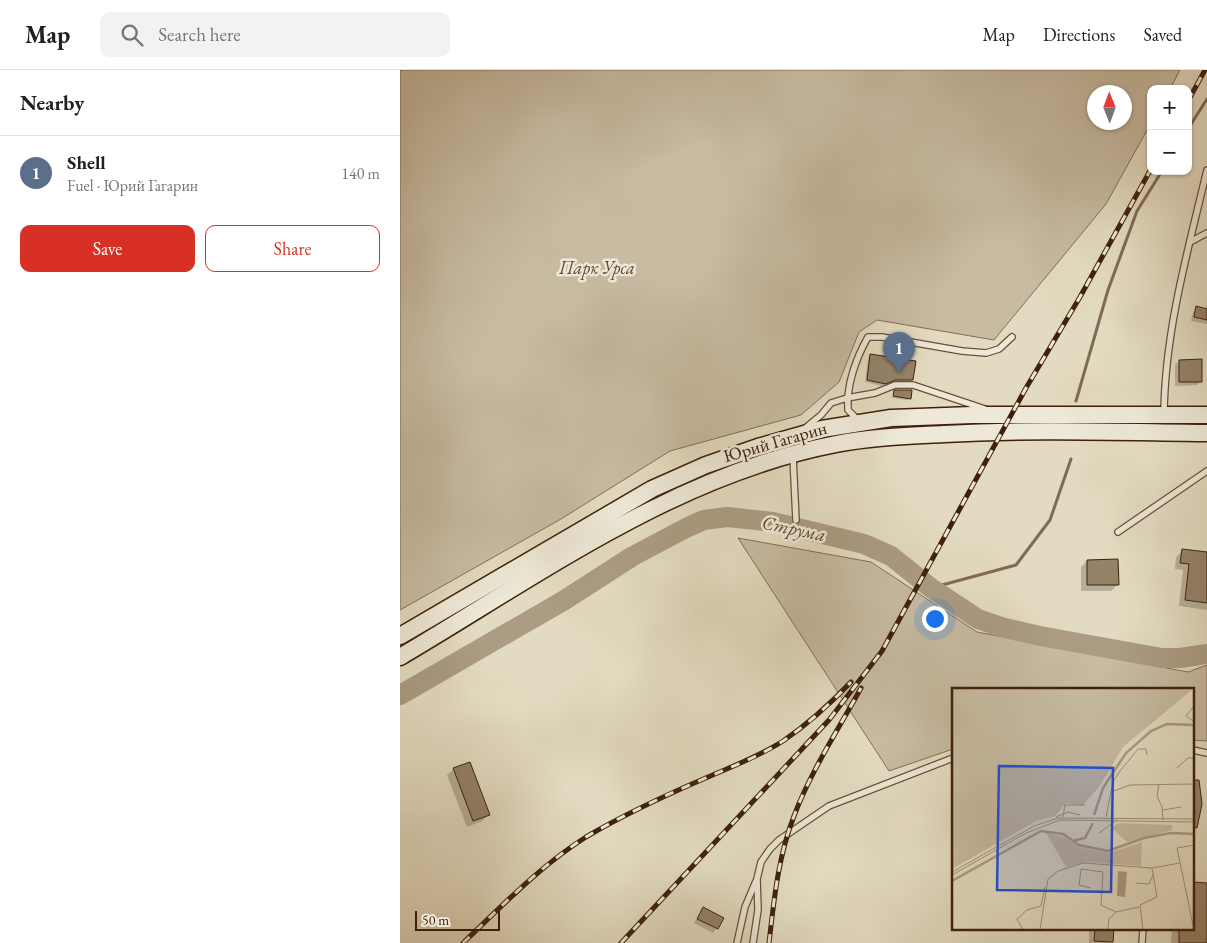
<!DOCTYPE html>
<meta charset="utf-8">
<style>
body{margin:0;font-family:"EB Garamond",serif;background:#f2f2f2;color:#202124}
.controls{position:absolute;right:15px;top:15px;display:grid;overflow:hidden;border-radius:10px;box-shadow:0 1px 4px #0004}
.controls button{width:45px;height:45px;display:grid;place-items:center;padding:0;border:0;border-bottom:1px solid #e0e0e0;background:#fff;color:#202124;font:25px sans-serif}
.compass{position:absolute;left:687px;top:15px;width:45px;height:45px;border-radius:50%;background:#fff;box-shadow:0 1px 4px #0004;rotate:359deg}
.scale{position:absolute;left:15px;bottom:12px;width:85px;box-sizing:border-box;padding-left:5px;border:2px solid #3f210a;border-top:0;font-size:14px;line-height:18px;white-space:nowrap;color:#3f210a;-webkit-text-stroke:4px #ede8d7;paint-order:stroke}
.you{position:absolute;left:534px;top:548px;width:18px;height:18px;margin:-12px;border:4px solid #fff;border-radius:50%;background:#1a73e8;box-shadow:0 0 0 8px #1a73e833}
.badge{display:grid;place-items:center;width:32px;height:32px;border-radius:50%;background:#d93025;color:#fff;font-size:16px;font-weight:700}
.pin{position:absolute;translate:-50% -41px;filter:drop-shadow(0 1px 2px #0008)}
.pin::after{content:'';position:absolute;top:26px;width:18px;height:15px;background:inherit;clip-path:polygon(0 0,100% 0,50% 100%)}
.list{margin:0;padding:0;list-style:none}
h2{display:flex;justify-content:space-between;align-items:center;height:65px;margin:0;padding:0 20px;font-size:21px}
h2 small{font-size:16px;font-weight:400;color:#757577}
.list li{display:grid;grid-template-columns:32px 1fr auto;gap:15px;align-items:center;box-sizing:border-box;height:75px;padding:0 20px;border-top:1px solid #e0e0e0}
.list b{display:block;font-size:19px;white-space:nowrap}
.list p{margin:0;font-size:16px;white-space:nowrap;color:#757577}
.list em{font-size:16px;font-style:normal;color:#757577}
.actions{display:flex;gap:10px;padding:15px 20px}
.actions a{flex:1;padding:11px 0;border:1px solid #d93025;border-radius:10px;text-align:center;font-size:18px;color:#d93025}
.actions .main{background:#d93025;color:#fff}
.icon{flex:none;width:28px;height:28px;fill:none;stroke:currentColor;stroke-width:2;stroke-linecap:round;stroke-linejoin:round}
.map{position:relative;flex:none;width:807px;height:873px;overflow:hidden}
header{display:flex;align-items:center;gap:30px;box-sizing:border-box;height:70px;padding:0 25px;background:#fff;border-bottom:1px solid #e0e0e0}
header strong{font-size:24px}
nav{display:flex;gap:28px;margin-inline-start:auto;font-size:18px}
.search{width:350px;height:45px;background:#f2f2f2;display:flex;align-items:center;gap:12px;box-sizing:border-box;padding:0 18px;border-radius:10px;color:#757577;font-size:19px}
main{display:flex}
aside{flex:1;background:#fff}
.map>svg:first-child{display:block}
</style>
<header>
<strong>Map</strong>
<div class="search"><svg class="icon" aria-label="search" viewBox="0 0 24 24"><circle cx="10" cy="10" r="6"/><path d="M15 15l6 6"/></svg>Search here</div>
<nav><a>Map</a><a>Directions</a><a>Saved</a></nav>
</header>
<main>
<aside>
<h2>Nearby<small></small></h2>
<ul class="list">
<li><span class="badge" style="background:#5c6f8a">1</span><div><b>Shell</b><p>Fuel · Юрий Гагарин</p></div><em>140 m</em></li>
</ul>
<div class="actions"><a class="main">Save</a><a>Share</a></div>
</aside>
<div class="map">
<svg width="807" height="873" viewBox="0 0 807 873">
<rect width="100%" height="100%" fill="#e3dbc1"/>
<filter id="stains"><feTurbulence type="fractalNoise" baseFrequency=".004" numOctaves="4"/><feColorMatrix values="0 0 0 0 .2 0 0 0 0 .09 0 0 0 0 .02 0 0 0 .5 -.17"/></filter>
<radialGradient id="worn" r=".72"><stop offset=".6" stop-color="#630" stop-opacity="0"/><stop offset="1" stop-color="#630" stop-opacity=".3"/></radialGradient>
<g fill="#c7bba2" stroke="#836e56" fill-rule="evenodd">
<path d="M 0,0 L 780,0 L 770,19 L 751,19 L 751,53 L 706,134 L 594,270 L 477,250 L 459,262 L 439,312 L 401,345 L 270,381 L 161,449 L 0,540 ZM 694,22 L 724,22 L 724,52 L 694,52 Z"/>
<path d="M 338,468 L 471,492 L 577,562 L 788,602 L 807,595 L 807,671 L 793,670 L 793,619 L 553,619 L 553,679 L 489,701 Z"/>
</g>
<g fill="#0003">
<path d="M 807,235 L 807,254 L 791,251 L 793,242 L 797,238 L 804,239 Z"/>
<path d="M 471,286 L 512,310 L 510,312 L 491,312 L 482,316 L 465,312 L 468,288 Z"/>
<path d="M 779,291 L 801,311 L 797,315 L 775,316 L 775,295 Z"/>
<path d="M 495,321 L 509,328 L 508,330 L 492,328 Z"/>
<path d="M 783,480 L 807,483 L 807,540 L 779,536 L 783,500 L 775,499 L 776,487 Z"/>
<path d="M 687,491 L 717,515 L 711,521 L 681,521 L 681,497 Z"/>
<path d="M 54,699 L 89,744 L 82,751 L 67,757 L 47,705 Z"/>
<path d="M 807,814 L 807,873 L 771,873 L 772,859 L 793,859 Z"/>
<path d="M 304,838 L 323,848 L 313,863 L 294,853 Z"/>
<path d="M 689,859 L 713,859 L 712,871 L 711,873 L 689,873 Z"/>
</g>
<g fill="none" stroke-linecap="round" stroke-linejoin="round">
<g stroke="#806b53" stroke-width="3">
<path d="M 788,59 L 807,29"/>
<path d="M 676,331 L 708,220 L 737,141 L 762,101"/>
<path d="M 531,518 L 616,495 L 650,450 L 671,389"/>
</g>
<path stroke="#ab9c83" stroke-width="20" d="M 0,625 L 163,531 L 233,486 L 288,457 L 304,450 L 327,447 L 373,452 L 464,474 L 491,486 L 531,518 L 578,549 L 601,557 L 640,566 L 762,588 L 780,588 L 807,584"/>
</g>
<g fill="#948269" stroke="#3f210a">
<path d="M 796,236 L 807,239 L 807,250 L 794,247 Z"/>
<path d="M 470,284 L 516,291 L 513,310 L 495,310 L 486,314 L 467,310 Z"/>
<path d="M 802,289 L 802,312 L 779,312 L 779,290 Z"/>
<path d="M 494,320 L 512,320 L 511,329 L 493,326 Z"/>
<path d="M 782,479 L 807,482 L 807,533 L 785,530 L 789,494 L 780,493 Z"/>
<path d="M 718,489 L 719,515 L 687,515 L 687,490 Z"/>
<path d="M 70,692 L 90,745 L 73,751 L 53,698 Z"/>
<path d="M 793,710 L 799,710 L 802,734 L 797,758 L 793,757 Z"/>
<path d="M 793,812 L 807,813 L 807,873 L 779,873 L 779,859 L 793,859 Z"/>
<path d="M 303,837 L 324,848 L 318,859 L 297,849 Z"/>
<path d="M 695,859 L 714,859 L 713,872 L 694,871 Z"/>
</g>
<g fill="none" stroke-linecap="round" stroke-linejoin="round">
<defs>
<g id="lane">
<path d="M 790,172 L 807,163"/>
<path d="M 764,343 C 765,261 788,180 807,100"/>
<path d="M 457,349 L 448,340 C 446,316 456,288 468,267 L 482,267 L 562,281 L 586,283 L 599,279 L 612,267"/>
<path d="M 404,359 L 421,345 L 431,333 L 447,328 L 475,323 L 495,315 L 513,315 L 585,339"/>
<path d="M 393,387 L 396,450"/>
<path d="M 718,462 L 807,401"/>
<path d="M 793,680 L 807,683"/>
<path d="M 337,873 L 345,837 L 356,811"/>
<path d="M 353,873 L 358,840 L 357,809 L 361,792 L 370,779 L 379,770 L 429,736 L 553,688"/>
<path d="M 742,873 L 743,859"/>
</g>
<g id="secondary">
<path d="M 0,566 L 252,419 L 306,395 L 358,377 L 422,359 L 491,348 L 572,345 L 807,345"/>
<path d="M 0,587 C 139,505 275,405 436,374 C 471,367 508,366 544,364 C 632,359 719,362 807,363"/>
</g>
</defs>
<use href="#lane" stroke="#685038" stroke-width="8"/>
<use href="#secondary" stroke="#3f210a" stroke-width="19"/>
<use href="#lane" stroke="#ede8d7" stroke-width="5.5"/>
<use href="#secondary" stroke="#ede8d7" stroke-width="16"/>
<defs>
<g id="rail">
<path d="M 788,31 L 805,0"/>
<path d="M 63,873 C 102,836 140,796 186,767 C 225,744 266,725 308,707 C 333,696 360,686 383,671 C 408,654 430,634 451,612"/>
<path d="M 221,873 L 429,650 L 482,581 L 626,318 L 680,227 L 751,99"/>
<path d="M 369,873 C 374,830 378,787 394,746 C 411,701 438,660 461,618"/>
</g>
</defs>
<use href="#rail" stroke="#3f210a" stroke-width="5"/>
<use href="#rail" stroke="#ede8d7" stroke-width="3" stroke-dasharray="9" stroke-linecap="butt"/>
</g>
<g text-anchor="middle" stroke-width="5" stroke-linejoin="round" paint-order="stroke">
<g font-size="18" font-style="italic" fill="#614830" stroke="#ede8d7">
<text x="197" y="204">Парк Урса</text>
</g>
<g font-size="18" fill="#3f210a" stroke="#ede8d7">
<text transform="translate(375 372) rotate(-16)" y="6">Юрий Гагарин</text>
</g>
<g font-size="19" font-style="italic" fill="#5f462e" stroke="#ede8d7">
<text transform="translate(394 458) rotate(12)" y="7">Струма</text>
</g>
</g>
<g transform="translate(552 618)">
<rect width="242" height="242" fill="#e3dbc1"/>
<path d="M 0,0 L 242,0 L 171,59 L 147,99 L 130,118 L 114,115 L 103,128 L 84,133 L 0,181 ZM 166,135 L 220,137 L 220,142 L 175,154 L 160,140 ZM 94,145 L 112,149 L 127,159 L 157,165 L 190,154 L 189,178 L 134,174 L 114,179 Z" fill="#c7bba2"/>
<path d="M 166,183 L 175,184 L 173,209 L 165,208 Z" fill="#ab9c83"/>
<path fill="none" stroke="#ab9c83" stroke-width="2.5" d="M 142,127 L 151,100 L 174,65 L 199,43 L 215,36 L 243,37M 121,153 L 133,150 L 141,135M 0,193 L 89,143 L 111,146 L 127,157 L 156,163 L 192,150 L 219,145 L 243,146"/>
<path fill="none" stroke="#a19178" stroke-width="1" d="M 243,17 L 234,28 L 243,34M 225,80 L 236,70 L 243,70M 207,96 L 205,108 L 210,119 L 211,132M 159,104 L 178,97 L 243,96M 211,122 L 229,119M 104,129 L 116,124 L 128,127M 111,129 L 113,117 L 133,117M 154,129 L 161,94 L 168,83 L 186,61 L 194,61 L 195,67M 147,145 L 165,132M 0,184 L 82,138 L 106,130 L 243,131M 0,187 L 74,145 L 108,132 L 243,134M 184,195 L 197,196 L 201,187M 139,200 L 127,197 L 129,181 L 151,184 L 149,217 L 164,224M 71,242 L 65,231 L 75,222 L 89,218 L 93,199M 88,242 L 96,191 L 106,183 L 131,175 L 200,180 L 228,175M 156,242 L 157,231 L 164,224 L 187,219M 191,242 L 188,217 L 205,209 L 200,180M 242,242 L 225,160 L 243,157"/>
<path fill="#1d4ed8" fill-opacity="0.15" stroke="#1d4ed8" stroke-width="2.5" d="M 47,78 L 161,80 L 159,204 L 45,202 Z"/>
<rect width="242" height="242" fill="none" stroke="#3f210a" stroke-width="2.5"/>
</g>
<rect width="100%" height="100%" filter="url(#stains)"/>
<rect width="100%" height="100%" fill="url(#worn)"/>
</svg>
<div class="controls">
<button>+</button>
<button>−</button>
</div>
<svg class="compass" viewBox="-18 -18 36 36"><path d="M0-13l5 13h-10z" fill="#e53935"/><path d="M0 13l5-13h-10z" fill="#757577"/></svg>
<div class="scale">50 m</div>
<div class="you"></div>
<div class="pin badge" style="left:499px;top:303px;background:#5c6f8a">1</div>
</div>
</main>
